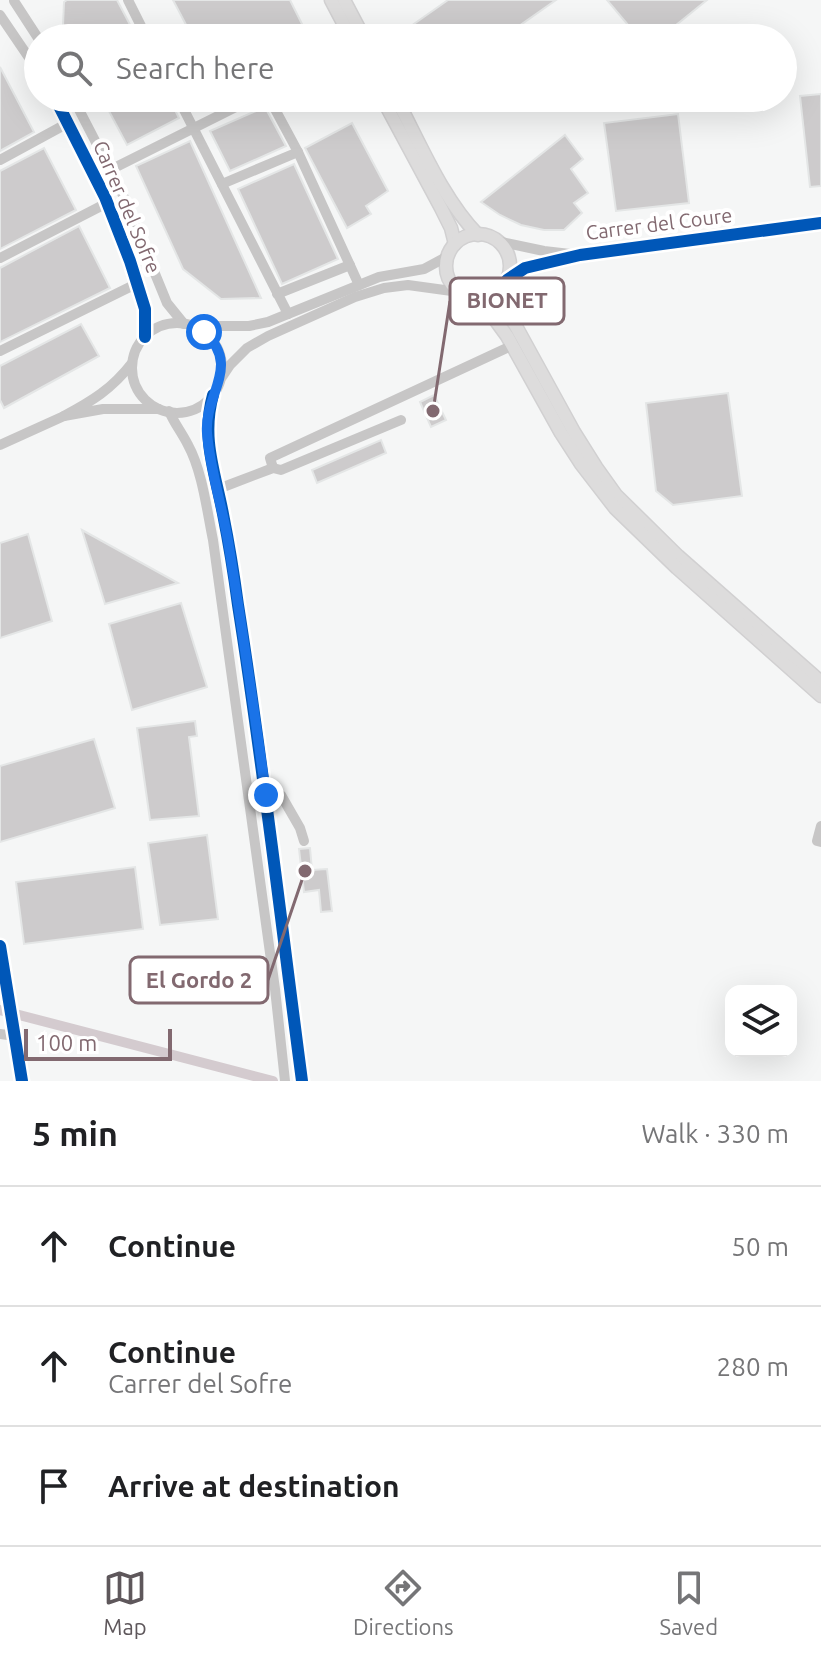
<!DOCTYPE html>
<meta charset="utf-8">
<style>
body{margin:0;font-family:Ubuntu,sans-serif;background:#f2f2f2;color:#202124}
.controls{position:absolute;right:24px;bottom:24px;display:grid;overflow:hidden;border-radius:16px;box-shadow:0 8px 32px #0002}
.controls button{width:72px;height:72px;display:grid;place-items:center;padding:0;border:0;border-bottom:2px solid #e0e0e0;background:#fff;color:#202124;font:40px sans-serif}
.scale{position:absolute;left:24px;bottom:20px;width:148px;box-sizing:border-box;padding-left:8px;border:4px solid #826970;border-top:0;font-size:22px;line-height:28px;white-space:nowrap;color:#826970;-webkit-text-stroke:6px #fff;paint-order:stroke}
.stop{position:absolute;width:24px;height:24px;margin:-18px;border:6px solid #1a73e8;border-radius:50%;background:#fff}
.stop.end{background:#1a73e8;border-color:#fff;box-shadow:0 2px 8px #0008}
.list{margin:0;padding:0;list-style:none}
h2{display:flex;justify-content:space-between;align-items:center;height:104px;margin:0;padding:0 32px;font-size:34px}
h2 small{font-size:26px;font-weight:400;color:#757577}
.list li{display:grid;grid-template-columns:52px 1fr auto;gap:24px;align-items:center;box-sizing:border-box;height:120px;padding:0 32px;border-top:2px solid #e0e0e0}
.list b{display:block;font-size:30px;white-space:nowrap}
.list p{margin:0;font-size:26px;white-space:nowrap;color:#757577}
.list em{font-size:26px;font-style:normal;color:#757577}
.icon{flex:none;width:44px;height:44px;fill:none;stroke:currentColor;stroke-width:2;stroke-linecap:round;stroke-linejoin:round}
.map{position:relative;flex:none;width:821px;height:1081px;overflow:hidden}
.search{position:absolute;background:#fff;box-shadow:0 8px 32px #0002;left:24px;right:24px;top:24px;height:88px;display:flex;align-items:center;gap:20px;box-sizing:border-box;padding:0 28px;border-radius:44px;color:#757577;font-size:30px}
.sheet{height:464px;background:#fff}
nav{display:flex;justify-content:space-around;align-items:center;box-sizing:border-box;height:112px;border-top:2px solid #e0e0e0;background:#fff;font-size:22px;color:#757577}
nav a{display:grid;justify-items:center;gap:4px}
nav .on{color:#5e575b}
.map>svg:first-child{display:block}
</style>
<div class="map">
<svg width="821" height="1081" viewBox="0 0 821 1081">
<rect width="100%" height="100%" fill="#f5f6f6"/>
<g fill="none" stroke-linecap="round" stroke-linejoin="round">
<path stroke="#d4cbcf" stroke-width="10" d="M 0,1010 L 273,1081"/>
</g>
<g fill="#cdcbcc" stroke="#e4e6e6" stroke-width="2">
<path d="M 67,0 L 117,0 L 137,38 L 70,38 L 63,25 L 64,2 Z"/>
<path d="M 173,0 L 290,0 L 309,38 L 193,38 Z"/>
<path d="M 448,0 L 556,0 L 502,38 L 394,38 Z"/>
<path d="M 607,0 L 707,0 L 660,38 L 639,38 Z"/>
<path d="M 0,67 L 34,132 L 0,151 Z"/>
<path d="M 821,94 L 821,186 L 810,187 L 800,96 Z"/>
<path d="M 102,98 L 169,98 L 179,118 L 127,145 Z"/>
<path d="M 265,107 L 286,146 L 230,171 L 210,131 Z"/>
<path d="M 678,114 L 689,203 L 616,211 L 604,123 Z"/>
<path d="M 352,123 L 388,191 L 366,206 L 371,214 L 347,228 L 305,148 Z"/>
<path d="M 565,135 L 583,159 L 571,169 L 588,193 L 574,203 L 582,213 L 564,230 L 544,230 L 521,225 L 500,215 L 481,202 Z"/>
<path d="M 190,141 L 261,298 L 221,299 L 183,269 L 136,166 Z"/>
<path d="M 44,148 L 76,210 L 0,249 L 0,171 Z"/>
<path d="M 294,164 L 338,259 L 282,284 L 238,189 Z"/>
<path d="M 79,226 L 110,288 L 0,342 L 0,268 Z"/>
<path d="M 81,324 L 99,356 L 4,408 L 0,400 L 0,366 Z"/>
<path d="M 728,393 L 742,496 L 673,505 L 656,491 L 646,403 Z"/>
<path d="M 434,395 L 446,420 L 431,427 L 420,402 Z"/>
<path d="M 381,440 L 386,453 L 317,483 L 312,470 Z"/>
<path d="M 82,530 L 178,583 L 105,604 Z"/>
<path d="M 28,534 L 52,621 L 0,638 L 0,543 Z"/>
<path d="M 181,603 L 207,687 L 132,710 L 109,624 Z"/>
<path d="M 195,721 L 197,736 L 189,737 L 199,816 L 150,820 L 137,728 Z"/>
<path d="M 94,739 L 115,808 L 0,842 L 0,766 Z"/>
<path d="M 207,835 L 218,919 L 160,925 L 148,843 Z"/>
<path d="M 310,848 L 312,870 L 327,869 L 332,911 L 321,912 L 319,890 L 304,892 L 299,849 Z"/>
<path d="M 135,867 L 143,929 L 24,944 L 16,882 Z"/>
</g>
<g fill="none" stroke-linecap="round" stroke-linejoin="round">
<defs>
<g id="major">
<path d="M 331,0 L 351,38"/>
<path d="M 344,0 L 364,38"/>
<path d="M 382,98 L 441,208 L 451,228 L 455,244"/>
<path d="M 396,98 C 420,143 442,198 478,235"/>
<circle cx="478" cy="266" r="32"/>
<path d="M 502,287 L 503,297 L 507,310 L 574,432 L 596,467 L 616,495 L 678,556 L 821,682"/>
<path d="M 475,298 L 488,310 L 507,336 L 561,433 L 581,464 L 615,508 L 677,568 L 821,696"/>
</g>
</defs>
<use href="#major" stroke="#d1d0d1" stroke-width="15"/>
<g stroke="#c7c6c6" stroke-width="10">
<path d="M 128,0 L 147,38"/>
<path d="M 14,1 L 38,38"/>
<path d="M 0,15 L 38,71"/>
<path d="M 55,98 L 105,197 L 130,261 L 145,309 L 145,337"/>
<path d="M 73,98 L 122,193 L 167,303 L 184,324"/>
<path d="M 178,98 L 288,314"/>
<path d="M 269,98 L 298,152 L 359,285"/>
<path d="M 0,160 L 68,123"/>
<path d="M 110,170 L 254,98"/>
<path d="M 222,184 L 298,152"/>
<path d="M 497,241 L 544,251 L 570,254"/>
<path d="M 0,258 L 107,203"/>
<path d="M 507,280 L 525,268 L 580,255 L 821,223"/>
<path d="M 277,294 L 350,265"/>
<circle cx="177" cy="368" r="45"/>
<path d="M 195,326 L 249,326 L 268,322 L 379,277 L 424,269 L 448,256"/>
<path d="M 0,351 L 138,283"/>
<path d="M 132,363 C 112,389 92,401 64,416 L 103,409 L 159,409"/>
<path d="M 222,377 L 230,365 L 247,348 L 268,336 L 355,297 L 384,288 L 408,285 L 459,292"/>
<path d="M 213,395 C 201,438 215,472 223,514 C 229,544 234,575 238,605 C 263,763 281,922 302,1081"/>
<path d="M 169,411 C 174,423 182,433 188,445 C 202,470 207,511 213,540 L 275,989 L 285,1081"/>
<path d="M 0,445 L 64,416"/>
<path d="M 273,468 L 270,458 L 513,345"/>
<path d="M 218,489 L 273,468 L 281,470 L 401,420"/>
<path d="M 266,795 L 281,795 L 300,828 L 304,841"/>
<path d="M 821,826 L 817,841 L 821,842"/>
<path d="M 0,946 L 22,1081"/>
<path d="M 0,1034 L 15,1036"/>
</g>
<use href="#major" stroke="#dddcdc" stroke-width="12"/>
<defs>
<g id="cycleway">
<path d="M 55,98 L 105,197 L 130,261 L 145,309 L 145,337"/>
<path d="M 507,280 L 525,268 L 580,255 L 821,223"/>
<path d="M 213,395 C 201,438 215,472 223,514 C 229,544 234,575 238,605 C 263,763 281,922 302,1081"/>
<path d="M 0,946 L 22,1081"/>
</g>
</defs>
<use href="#cycleway" stroke="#fff" stroke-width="17"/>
<use href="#cycleway" stroke="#0057b8" stroke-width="12"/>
</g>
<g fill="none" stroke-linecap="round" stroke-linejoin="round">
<path stroke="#1a73e8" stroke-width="10" d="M 204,332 C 242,366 204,394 207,433 C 210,469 222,506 228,541 C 242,626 254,710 266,795"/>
</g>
<g text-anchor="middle" stroke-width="8" stroke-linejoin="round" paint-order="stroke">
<g font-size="20" fill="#826970" stroke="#fff">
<text transform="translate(127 207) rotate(67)" y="7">Carrer del Sofre</text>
<text transform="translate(659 224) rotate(-7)" y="7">Carrer del Coure</text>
</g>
</g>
<path fill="none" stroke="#826970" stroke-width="3" d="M433 411L450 301M305 871L268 980"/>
<g fill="#826970" stroke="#fff" stroke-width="3">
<circle cx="433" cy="411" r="8"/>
<circle cx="305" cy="871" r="8"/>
</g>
<g fill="#fff" stroke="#826970" stroke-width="3">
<rect x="450" y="278" width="114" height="46" rx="8"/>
<rect x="130" y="957" width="138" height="46" rx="8"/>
</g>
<g font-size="22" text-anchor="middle" font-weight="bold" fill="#826970">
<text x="507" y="308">BIONET</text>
<text x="199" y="988">El Gordo 2</text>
</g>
</svg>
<div class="controls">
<button><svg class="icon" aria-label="layers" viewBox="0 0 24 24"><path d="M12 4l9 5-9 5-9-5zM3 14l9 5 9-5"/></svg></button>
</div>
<div class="scale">100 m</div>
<div class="stop" style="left:204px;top:332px"></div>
<div class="stop end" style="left:266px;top:795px"></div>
<div class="search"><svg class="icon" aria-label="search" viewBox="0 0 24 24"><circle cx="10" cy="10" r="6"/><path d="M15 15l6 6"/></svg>Search here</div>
</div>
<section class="sheet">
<h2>5 min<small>Walk · 330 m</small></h2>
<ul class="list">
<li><svg class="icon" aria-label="ahead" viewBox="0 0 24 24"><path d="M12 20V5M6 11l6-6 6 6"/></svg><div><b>Continue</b></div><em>50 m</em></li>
<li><svg class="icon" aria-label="ahead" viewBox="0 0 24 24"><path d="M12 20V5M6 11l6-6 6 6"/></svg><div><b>Continue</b><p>Carrer del Sofre</p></div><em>280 m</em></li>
<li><svg class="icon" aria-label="arrive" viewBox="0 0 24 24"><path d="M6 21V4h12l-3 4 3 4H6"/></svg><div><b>Arrive at destination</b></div></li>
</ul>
</section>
<nav>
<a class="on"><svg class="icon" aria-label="map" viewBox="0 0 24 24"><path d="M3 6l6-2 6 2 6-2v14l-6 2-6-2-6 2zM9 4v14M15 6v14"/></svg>Map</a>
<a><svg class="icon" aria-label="directions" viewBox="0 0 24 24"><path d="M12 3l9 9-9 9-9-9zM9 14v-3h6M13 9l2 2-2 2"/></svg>Directions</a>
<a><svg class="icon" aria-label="saved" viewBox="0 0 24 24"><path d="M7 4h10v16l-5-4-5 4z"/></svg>Saved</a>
</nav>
